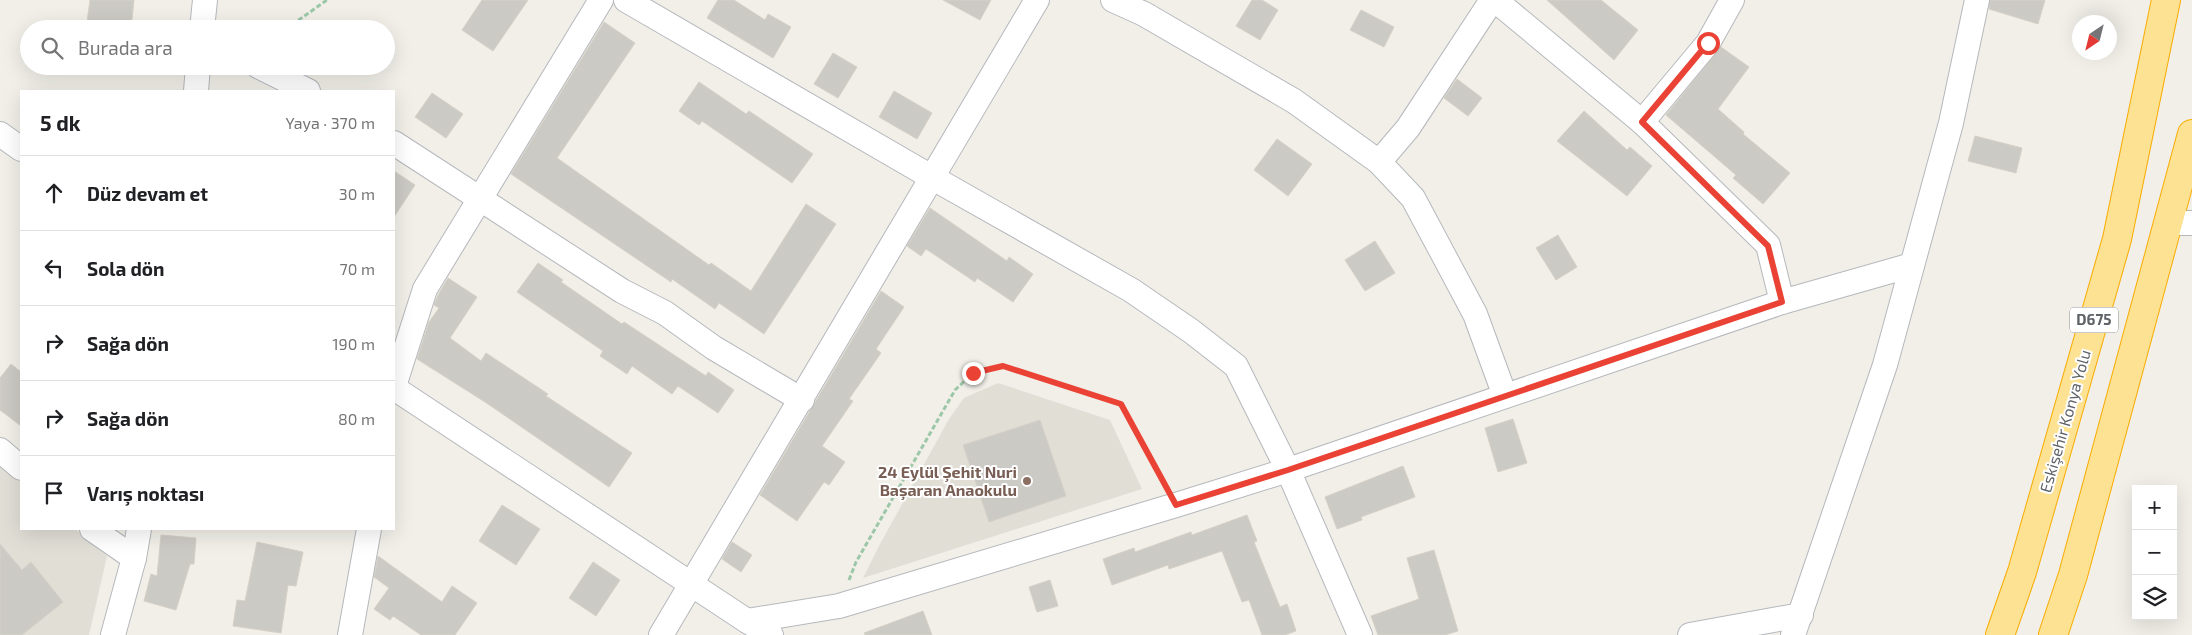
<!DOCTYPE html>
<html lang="tr">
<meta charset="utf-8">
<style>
body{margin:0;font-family:"Exo 2",sans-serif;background:#f6f6f6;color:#202124}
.controls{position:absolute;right:15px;bottom:15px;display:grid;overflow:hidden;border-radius:0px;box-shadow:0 5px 20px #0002}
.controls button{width:45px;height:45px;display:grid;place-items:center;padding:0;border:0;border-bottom:1px solid #e0e0e0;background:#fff;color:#202124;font:25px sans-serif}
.compass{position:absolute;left:2072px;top:15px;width:45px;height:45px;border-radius:50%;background:#fff;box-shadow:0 5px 20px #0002;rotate:215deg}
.stop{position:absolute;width:15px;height:15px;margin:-11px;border:4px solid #ea4335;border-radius:50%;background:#fff}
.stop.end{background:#ea4335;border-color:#fff;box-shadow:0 1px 5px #0008}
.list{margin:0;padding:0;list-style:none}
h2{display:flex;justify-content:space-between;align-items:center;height:65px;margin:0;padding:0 20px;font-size:21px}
h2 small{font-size:16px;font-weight:400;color:#757577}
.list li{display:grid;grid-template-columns:32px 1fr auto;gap:15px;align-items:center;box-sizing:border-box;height:75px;padding:0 20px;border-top:1px solid #e0e0e0}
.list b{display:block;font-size:19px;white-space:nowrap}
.list em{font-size:16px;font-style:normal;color:#757577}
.icon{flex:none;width:28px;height:28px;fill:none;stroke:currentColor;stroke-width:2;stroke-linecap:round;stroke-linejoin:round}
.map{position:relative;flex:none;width:2192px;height:635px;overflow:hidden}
.search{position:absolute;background:#fff;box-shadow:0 5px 20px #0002;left:20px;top:20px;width:375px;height:55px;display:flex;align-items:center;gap:12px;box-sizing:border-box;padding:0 18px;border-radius:28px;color:#757577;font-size:19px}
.panel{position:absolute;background:#fff;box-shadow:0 5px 20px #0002;left:20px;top:90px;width:375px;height:440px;border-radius:0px}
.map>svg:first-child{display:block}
</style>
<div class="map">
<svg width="2192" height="635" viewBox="0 0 2192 635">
<rect width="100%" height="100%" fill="#f1efe8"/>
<g fill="#e1ded6">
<path d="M 998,383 L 1110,420 L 1142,489 L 863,578 L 880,544 L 949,419 L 964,398 Z"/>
<path d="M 0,465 L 21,483 L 21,529 L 75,529 L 107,556 L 89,635 L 0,635 Z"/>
</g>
<g fill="#cccac5" stroke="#d6d1c6">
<path d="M 90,0 L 134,0 L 131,29 L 86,29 Z"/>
<path d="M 482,0 L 528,0 L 493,51 L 462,30 Z"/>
<path d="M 718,0 L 734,0 L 765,20 L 768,14 L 791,27 L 773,58 L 707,18 Z"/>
<path d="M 943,0 L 991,0 L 980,20 Z"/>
<path d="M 1252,0 L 1262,0 L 1278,10 L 1260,40 L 1236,26 Z"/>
<path d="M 1547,0 L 1601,0 L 1638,30 L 1614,60 Z"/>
<path d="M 1990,0 L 2045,0 L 2038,24 L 1989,9 Z"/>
<path d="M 1361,10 L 1394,27 L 1384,47 L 1350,30 Z"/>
<path d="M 604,22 L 635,43 L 557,158 L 709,265 L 711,263 L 751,291 L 806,204 L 836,224 L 764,334 L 719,303 L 715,309 L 672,279 L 671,282 L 511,174 Z"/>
<path d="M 1721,47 L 1749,67 L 1718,109 L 1744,132 L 1743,134 L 1790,173 L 1763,204 L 1733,178 L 1736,175 L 1666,115 Z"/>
<path d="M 833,53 L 857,67 L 838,98 L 814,84 Z"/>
<path d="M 1457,79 L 1482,98 L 1468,116 L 1444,98 Z"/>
<path d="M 699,82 L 746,114 L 749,111 L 813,154 L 792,183 L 702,121 L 699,125 L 679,111 Z"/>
<path d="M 894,91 L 932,113 L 917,139 L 879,117 Z"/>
<path d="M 432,93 L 463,114 L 446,138 L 415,117 Z"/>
<path d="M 1584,111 L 1627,150 L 1630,147 L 1652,166 L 1627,196 L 1557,141 Z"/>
<path d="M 1975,136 L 2022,148 L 2016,173 L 1968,161 Z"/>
<path d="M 1277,139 L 1312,164 L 1288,196 L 1254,170 Z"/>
<path d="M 394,171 L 415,185 L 394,217 Z"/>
<path d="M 930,208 L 1007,261 L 1009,257 L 1033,274 L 1013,302 L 977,278 L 975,282 L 926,249 L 921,256 L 907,246 Z"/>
<path d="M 1558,235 L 1577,267 L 1556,280 L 1536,248 Z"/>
<path d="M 1375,241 L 1395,273 L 1365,291 L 1345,260 Z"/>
<path d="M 538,263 L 563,280 L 561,282 L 622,324 L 624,322 L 706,376 L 708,372 L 734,390 L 718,413 L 678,386 L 672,394 L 632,366 L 627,374 L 600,356 L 603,351 L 517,292 Z"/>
<path d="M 448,278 L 477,297 L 450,338 L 481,361 L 486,353 L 548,394 L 546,396 L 632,453 L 609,487 L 485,402 L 417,359 L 429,322 L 439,308 L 434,305 L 438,295 Z"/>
<path d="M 881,291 L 904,307 L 876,349 L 881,353 L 849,399 L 853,401 L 822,446 L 845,462 L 829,485 L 824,482 L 797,521 L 760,495 Z"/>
<path d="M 11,364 L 21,372 L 21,426 L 0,410 L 0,378 Z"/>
<path d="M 1513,419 L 1527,463 L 1498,472 L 1485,428 Z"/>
<path d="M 1040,420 L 1066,496 L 989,522 L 963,445 Z"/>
<path d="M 1403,466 L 1415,497 L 1361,517 L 1362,520 L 1337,529 L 1325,497 Z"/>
<path d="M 502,505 L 540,529 L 516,565 L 479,541 Z"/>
<path d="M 1247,515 L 1257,541 L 1254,542 L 1280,607 L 1287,604 L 1296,631 L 1285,635 L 1262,635 L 1249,600 L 1242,602 L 1222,551 L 1169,569 L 1168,565 L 1112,585 L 1103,559 L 1134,548 L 1135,552 L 1191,532 L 1192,535 Z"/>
<path d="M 161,535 L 196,538 L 194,564 L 190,564 L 176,610 L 144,601 L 151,574 L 157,576 Z"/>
<path d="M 257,542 L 303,552 L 296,586 L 288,585 L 281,633 L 233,626 L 237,600 L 245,601 Z"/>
<path d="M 732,542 L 752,555 L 741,572 L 722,559 Z"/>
<path d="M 0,544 L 22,570 L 31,562 L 63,602 L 22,635 L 0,635 Z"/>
<path d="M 1434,550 L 1458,631 L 1445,635 L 1378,635 L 1371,616 L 1419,599 L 1407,558 Z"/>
<path d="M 378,556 L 442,602 L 452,586 L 477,603 L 455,635 L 421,635 L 393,616 L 390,620 L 374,609 L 389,588 L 374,577 Z"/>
<path d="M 593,562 L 620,580 L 596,616 L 569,598 Z"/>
<path d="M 1050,580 L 1058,606 L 1037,612 L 1029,587 Z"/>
<path d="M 923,611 L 932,635 L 865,635 L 864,633 Z"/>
</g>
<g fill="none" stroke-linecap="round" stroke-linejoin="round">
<defs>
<g id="minor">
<path d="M 626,0 L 933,178 L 1131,290 L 1191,331 L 1236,366 L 1288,470 L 1360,635"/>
<path d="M 1113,0 L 1144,14 L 1294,101 L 1379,162 L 1413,198 L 1475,314 L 1505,396"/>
<path d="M 1495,0 L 1642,122 L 1768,245 L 1782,302"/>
<path d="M 202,29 L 205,0"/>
<path d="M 258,66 L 308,91"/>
<path d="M 196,91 L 198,66"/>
<path d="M 1642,122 L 1708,43 L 1732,0"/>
<path d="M 0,134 L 21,149"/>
<path d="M 394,143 L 622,291 L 665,313 L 714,348 L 802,400"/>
<path d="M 1379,162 L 1408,128 L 1492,0"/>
<path d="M 2167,223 L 2192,223"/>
<path d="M 394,386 L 425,289 L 601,0"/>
<path d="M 394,388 L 747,621 L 771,635"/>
<path d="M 0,450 L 21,468"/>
<path d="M 92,529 L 134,558"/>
<path d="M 747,621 L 839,606 L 1176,505 L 1288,470 L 1782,302 L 1912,265"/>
<path d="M 113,635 L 134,558 L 139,529"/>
<path d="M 350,635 L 369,529"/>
<path d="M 661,635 L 1037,0"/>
<path d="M 1690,635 L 1801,615"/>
<path d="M 1793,635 L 1885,365 L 1951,123 L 1977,0"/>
</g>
<g id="highway">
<path d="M 2000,635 L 2022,572 L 2117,239 L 2166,0"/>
<path d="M 2053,635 L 2073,575 L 2192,134"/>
</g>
</defs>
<use href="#minor" stroke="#b5b8bc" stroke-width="26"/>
<use href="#highway" stroke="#f9ab00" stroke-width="30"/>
<g stroke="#9cc7a9" stroke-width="3" stroke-dasharray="5 2.5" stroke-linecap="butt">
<path d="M 286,29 L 327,0"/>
<path d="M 849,580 L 856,562 L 955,390 L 973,373 L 1003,367 L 1121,404 L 1165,485"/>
</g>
<use href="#minor" stroke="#fff" stroke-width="24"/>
<use href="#highway" stroke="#fde293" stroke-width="28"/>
</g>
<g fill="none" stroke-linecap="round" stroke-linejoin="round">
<path stroke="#ea4335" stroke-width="6" d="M 973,373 L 1003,366 L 1121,404 L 1176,505 L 1288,470 L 1782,302 L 1768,246 L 1642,122 L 1708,43"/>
</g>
<circle fill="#8d6e63" stroke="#fff" stroke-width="2" cx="1027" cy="481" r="5"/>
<g text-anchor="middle" stroke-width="4" stroke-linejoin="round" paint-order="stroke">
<rect fill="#fff" stroke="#8f9295" stroke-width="1" x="2070" y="307.5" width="48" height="25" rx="4"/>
<g font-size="15" font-weight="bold" fill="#5f6368">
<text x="2094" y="325">D675</text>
</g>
<g font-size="16" fill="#5f6368" stroke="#fff">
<text transform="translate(2065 421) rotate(-74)" y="6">Eskişehir Konya Yolu</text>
</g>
<g font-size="16" font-weight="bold" fill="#785e54" stroke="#fff" text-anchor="end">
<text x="1017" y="478">24 Eylül Şehit Nuri<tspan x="1017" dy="18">Başaran Anaokulu</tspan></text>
</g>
</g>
</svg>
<div class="controls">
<button>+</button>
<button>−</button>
<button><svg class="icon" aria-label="layers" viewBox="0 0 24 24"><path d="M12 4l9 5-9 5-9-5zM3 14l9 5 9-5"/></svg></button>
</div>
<svg class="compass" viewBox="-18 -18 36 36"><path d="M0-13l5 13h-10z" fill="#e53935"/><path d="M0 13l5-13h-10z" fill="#757577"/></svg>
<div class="stop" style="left:1708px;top:43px"></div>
<div class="stop end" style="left:973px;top:373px"></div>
<div class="search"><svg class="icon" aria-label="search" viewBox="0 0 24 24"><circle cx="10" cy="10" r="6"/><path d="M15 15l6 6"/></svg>Burada ara</div>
<section class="panel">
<h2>5 dk<small>Yaya · 370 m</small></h2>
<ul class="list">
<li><svg class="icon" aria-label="ahead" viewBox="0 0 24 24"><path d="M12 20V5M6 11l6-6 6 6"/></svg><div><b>Düz devam et</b></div><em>30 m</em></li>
<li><svg class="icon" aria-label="left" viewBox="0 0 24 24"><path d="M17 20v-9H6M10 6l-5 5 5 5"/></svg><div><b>Sola dön</b></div><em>70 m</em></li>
<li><svg class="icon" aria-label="right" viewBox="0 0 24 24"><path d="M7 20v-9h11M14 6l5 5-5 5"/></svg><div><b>Sağa dön</b></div><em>190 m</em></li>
<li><svg class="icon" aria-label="right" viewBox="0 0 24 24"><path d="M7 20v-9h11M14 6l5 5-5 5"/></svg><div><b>Sağa dön</b></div><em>80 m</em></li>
<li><svg class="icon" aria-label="arrive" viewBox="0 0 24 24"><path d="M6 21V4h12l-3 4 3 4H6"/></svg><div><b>Varış noktası</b></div></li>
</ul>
</section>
</div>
